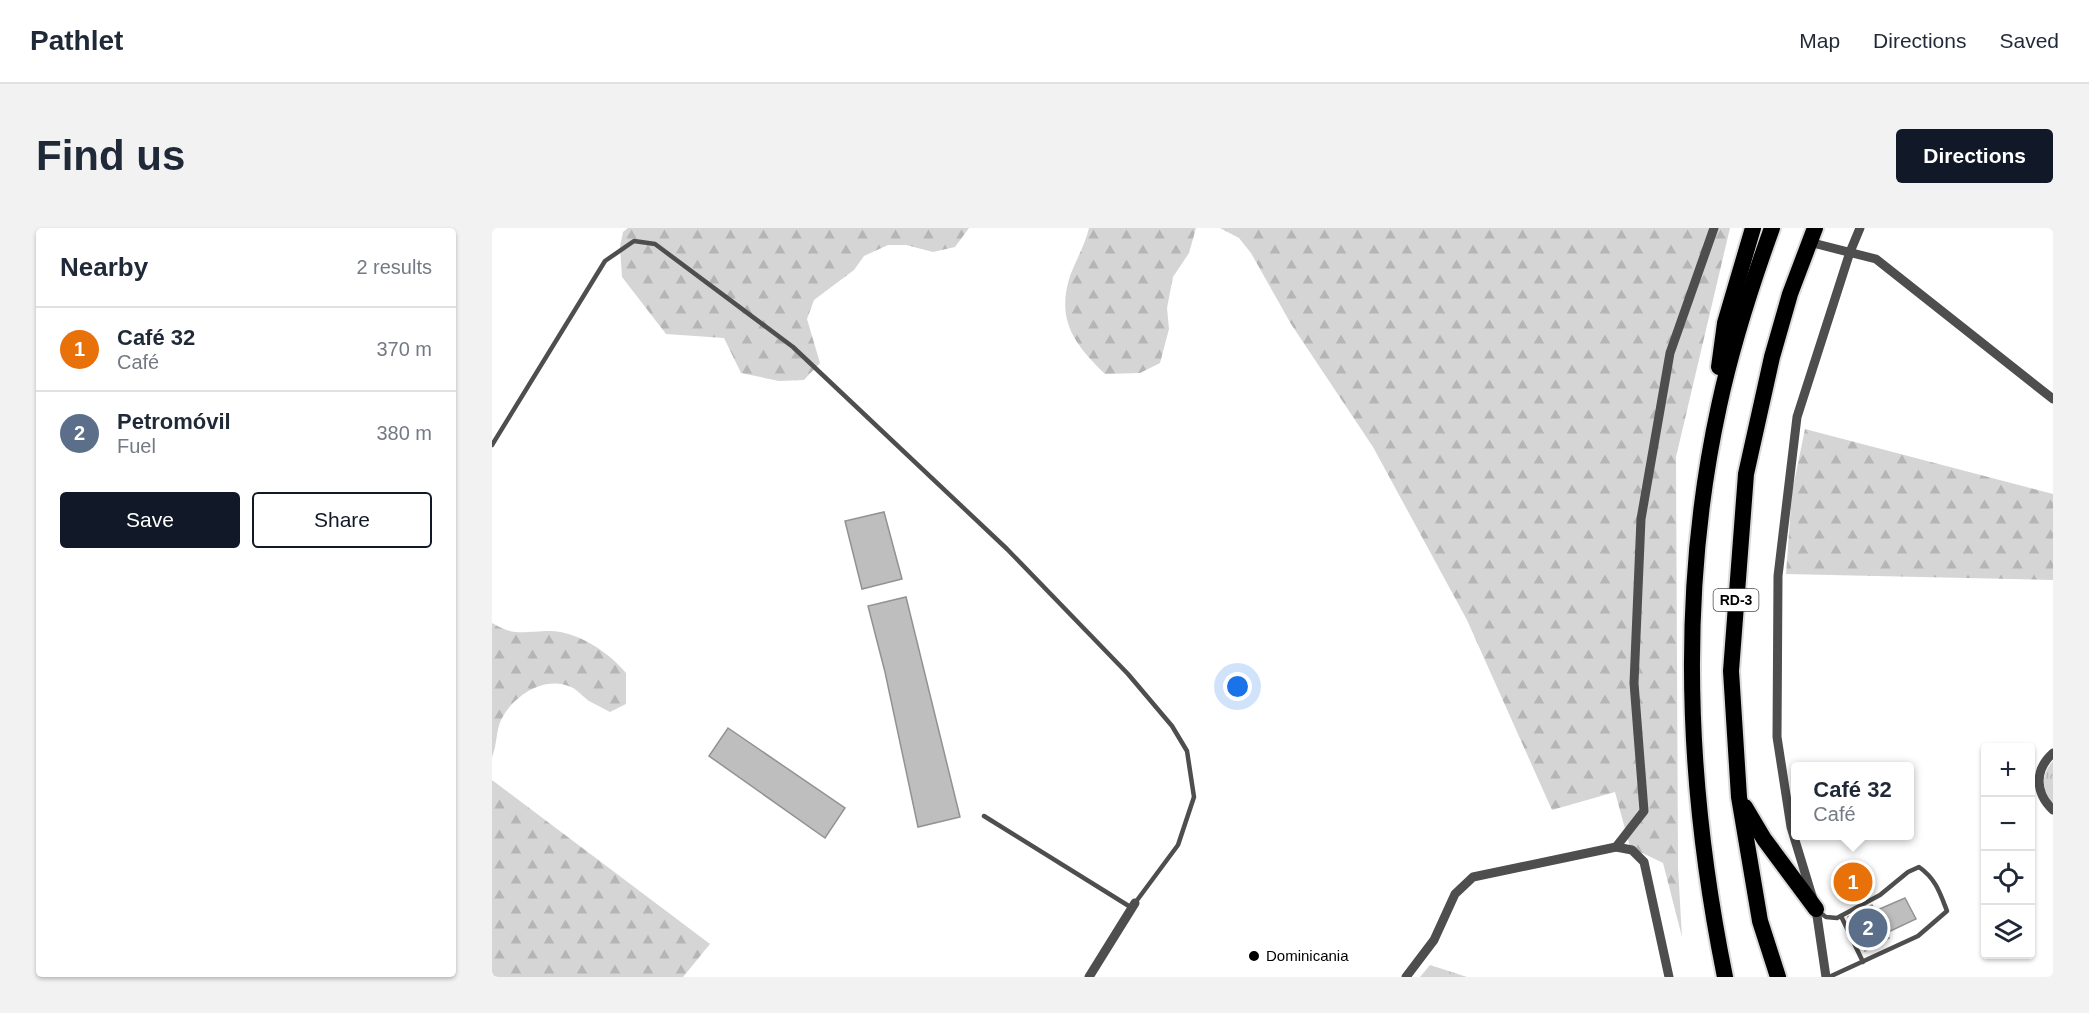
<!DOCTYPE html>
<meta charset="utf-8">
<style>
body{margin:0;font-family:Arial,sans-serif;background:#f2f2f3;color:#1f2937}
.controls{position:absolute;right:18px;bottom:18px;display:grid;overflow:hidden;border-radius:6px;box-shadow:0 2px 4px #0004}
.controls button{width:54px;height:54px;display:grid;place-items:center;padding:0;border:0;border-bottom:2px solid #e0e1e3;background:#fff;color:#1f2937;font:30px sans-serif}
.you{position:absolute;left:746px;top:459px;width:21px;height:21px;margin:-15px;border:4px solid #fff;border-radius:50%;background:#1a73e8;box-shadow:0 0 0 9px #1a73e833}
.badge{display:grid;place-items:center;width:39px;height:39px;border-radius:50%;background:#111827;color:#fff;font-size:20px;font-weight:700}
.pin{position:absolute;translate:-50% -50%;border:3px solid #fff;box-shadow:0 2px 6px #0006}
.popup{position:absolute;left:1299px;top:534px;width:123px;height:78px;box-sizing:border-box;display:grid;place-content:center;border-radius:6px;background:#fff;filter:drop-shadow(0 2px 4px #0005);font-size:20px;white-space:nowrap;color:#747a83}
.popup b{font-size:22px;color:#1f2937}
.popup::after{content:'';position:absolute;left:50%;top:100%;margin-left:-12px;border:12px solid transparent;border-top-color:#fff}
.list{margin:0;padding:0;list-style:none}
h2{display:flex;justify-content:space-between;align-items:center;height:78px;margin:0;padding:0 24px;font-size:26px}
h2 small{font-size:20px;font-weight:400;color:#747a83}
.list li{display:grid;grid-template-columns:39px 1fr auto;gap:18px;align-items:center;box-sizing:border-box;height:84px;padding:0 24px;border-top:2px solid #e0e1e3}
.list b{display:block;font-size:22px;white-space:nowrap}
.list p{margin:0;font-size:20px;white-space:nowrap;color:#747a83}
.list em{font-size:20px;font-style:normal;color:#747a83}
.actions{display:flex;gap:12px;padding:18px 24px}
.actions a{flex:1;padding:14px 0;border:2px solid #111827;border-radius:6px;text-align:center;font-size:21px;color:#111827}
.actions .main{background:#111827;color:#fff}
.icon{flex:none;width:33px;height:33px;fill:none;stroke:currentColor;stroke-width:2;stroke-linecap:round;stroke-linejoin:round}
.map{position:relative;flex:none;width:1561px;height:749px;overflow:hidden;border-radius:6px}
header{display:flex;align-items:center;gap:36px;box-sizing:border-box;height:84px;padding:0 30px;background:#fff;border-bottom:2px solid #e0e1e3}
header strong{font-size:28px}
nav{display:flex;gap:33px;margin-inline-start:auto;font-size:21px}
.intro{display:flex;align-items:center;justify-content:space-between;box-sizing:border-box;height:144px;padding:0 36px}
h1{margin:0;font-size:42px}
.button{padding:15px 27px;border-radius:6px;background:#111827;color:#fff;font-size:21px;font-weight:700}
main{display:flex;gap:36px;padding:0 36px}
aside{flex:1;background:#fff;border-radius:6px;box-shadow:0 2px 4px #0004}
.map>svg:first-child{display:block}
</style>
<header>
<strong>Pathlet</strong>
<nav><a>Map</a><a>Directions</a><a>Saved</a></nav>
</header>
<div class="intro"><h1>Find us</h1><a class="button">Directions</a></div>
<main>
<aside>
<h2>Nearby<small>2 results</small></h2>
<ul class="list">
<li><span class="badge" style="background:#e8710a">1</span><div><b>Café 32</b><p>Café</p></div><em>370 m</em></li>
<li><span class="badge" style="background:#5c6f8a">2</span><div><b>Petromóvil</b><p>Fuel</p></div><em>380 m</em></li>
</ul>
<div class="actions"><a class="main">Save</a><a>Share</a></div>
</aside>
<div class="map">
<svg width="1561" height="749" viewBox="0 0 1561 749">
<defs>
<pattern id="grass-tufts" width="24" height="20" patternUnits="userSpaceOnUse" patternTransform="scale(1.5)"><rect width="24" height="20" fill="#d5d5d5"/><path d="M3 7l-1-3M5 7V3M7 7l1-3M15 17l-1-3M17 17v-4M19 17l1-3" fill="none" stroke="#b5b5b5"/></pattern>
<pattern id="forest-firs" width="22" height="20" patternUnits="userSpaceOnUse" patternTransform="scale(1.5)"><rect width="22" height="20" fill="#d5d5d5"/><path d="M5 1l3.5 6h-7zM16 11l3.5 6h-7z" fill="#b5b5b5"/></pattern>
</defs>
<rect width="100%" height="100%" fill="#fff"/>
<g fill="url(#grass-tufts)">
<path d="M 1561,533 L 1561,576 C 1549,562 1549,546 1561,533 Z"/>
<path d="M 938,737 L 975,749 L 928,749 Z"/>
</g>
<g fill="url(#forest-firs)">
<path d="M 136,0 L 477,0 L 463,19 L 441,24 L 414,17 L 396,17 L 372,28 L 362,42 L 322,72 L 315,91 L 328,135 L 312,152 L 287,153 L 249,145 L 232,110 L 174,106 L 130,49 L 128,19 L 131,4 Z"/>
<path d="M 597,0 L 704,0 L 697,25 L 681,49 L 675,80 L 677,101 L 668,135 L 648,145 L 613,146 C 582,116 564,92 578,48 C 584,32 593,17 597,0 Z"/>
<path d="M 728,0 L 1238,0 L 1184,229 L 1186,640 L 1190,709 L 1171,635 L 1138,619 L 1123,564 L 1060,582 L 975,392 L 881,219 L 799,96 L 759,25 L 747,10 Z"/>
<path d="M 1313,201 L 1561,266 L 1561,352 L 1294,346 L 1300,264 Z"/>
<path d="M 0,395 C 23,409 33,403 58,403 C 85,403 118,425 134,445 L 134,476 L 118,484 C 111,480 104,477 97,473 C 91,469 86,462 79,459 C 52,447 21,468 9,492 C 4,503 5,517 0,529 Z"/>
<path d="M 0,552 L 218,716 L 191,749 L 0,749 Z"/>
</g>
<g fill="#bebebe" stroke="#929292" stroke-width="1.5">
<path d="M 392,284 L 410,351 L 370,361 L 353,293 Z"/>
<path d="M 414,369 L 468,589 L 426,599 L 393,444 L 376,378 Z"/>
<path d="M 236,500 L 353,580 L 333,610 L 217,528 Z"/>
<path d="M 1413,670 L 1424,691 L 1394,705 L 1397,710 L 1373,723 L 1356,689 L 1380,677 L 1383,683 Z"/>
</g>
<g fill="none" stroke-linecap="round" stroke-linejoin="round">
<defs>
<g id="highway">
<path d="M 1227,139 L 1233,95 L 1261,0"/>
<path d="M 1253,579 L 1272,611 L 1324,681"/>
<path d="M 1233,749 C 1195,562 1186,366 1227,178 C 1240,117 1259,58 1280,0"/>
<path d="M 1286,749 L 1268,693 L 1247,569 L 1239,443 L 1254,246 L 1280,129 L 1298,66 L 1323,0"/>
</g>
</defs>
<use href="#highway" stroke="#dbdbdb" stroke-width="20"/>
<g stroke="#4e4e4e" stroke-width="4.5">
<path d="M 0,217 L 113,33 L 142,13 L 163,16 L 301,119 L 515,321 L 636,446 L 680,498 L 695,523 L 702,569 L 686,617 L 643,675"/>
<path d="M 492,588 L 640,680"/>
<path d="M 1327,684 L 1334,689 L 1345,690 L 1388,667 L 1416,644 L 1427,639 C 1444,651 1448,665 1455,683 L 1426,708 L 1337,749"/>
<path d="M 1349,688 L 1371,734"/>
</g>
<g stroke="#4e4e4e" stroke-width="9">
<path d="M 1317,14 L 1384,31 L 1561,171"/>
<path d="M 1561,525 C 1542,542 1543,565 1561,582"/>
<path d="M 1124,619 L 1152,583 L 1142,455 L 1149,291 L 1178,125 L 1222,0"/>
<path d="M 597,749 L 643,675"/>
<path d="M 914,749 L 942,712 L 963,666 L 981,649 L 1124,619 L 1140,622 L 1152,634 L 1177,749"/>
<path d="M 1334,749 L 1324,681 L 1299,599 L 1285,509 L 1286,348 L 1305,189 L 1358,24 L 1368,0"/>
</g>
<use href="#highway" stroke="#000" stroke-width="16"/>
</g>
<circle fill="#000" stroke="#fff" stroke-width="2" cx="762" cy="728" r="6"/>
<g text-anchor="middle" stroke-width="6" stroke-linejoin="round" paint-order="stroke">
<rect fill="#fff" stroke="#4c4c4c" stroke-width="1.5" x="1221.5" y="361" width="45" height="22" rx="4.5"/>
<g font-size="14" font-weight="bold" fill="#000">
<text x="1244" y="377">RD-3</text>
</g>
<g font-size="15" fill="#000" stroke="#fff" text-anchor="start">
<text x="774" y="733">Dominicania</text>
</g>
</g>
</svg>
<div class="controls">
<button>+</button>
<button>−</button>
<button><svg class="icon" aria-label="locate" viewBox="0 0 24 24"><circle cx="12" cy="12" r="6"/><path d="M12 2v4M12 18v4M2 12h4M18 12h4"/></svg></button>
<button><svg class="icon" aria-label="layers" viewBox="0 0 24 24"><path d="M12 4l9 5-9 5-9-5zM3 14l9 5 9-5"/></svg></button>
</div>
<div class="you"></div>
<div class="pin badge" style="left:1361px;top:654px;background:#e8710a">1</div>
<div class="popup"><b>Café 32</b>Café</div>
<div class="pin badge" style="left:1376px;top:700px;background:#5c6f8a">2</div>
</div>
</main>
